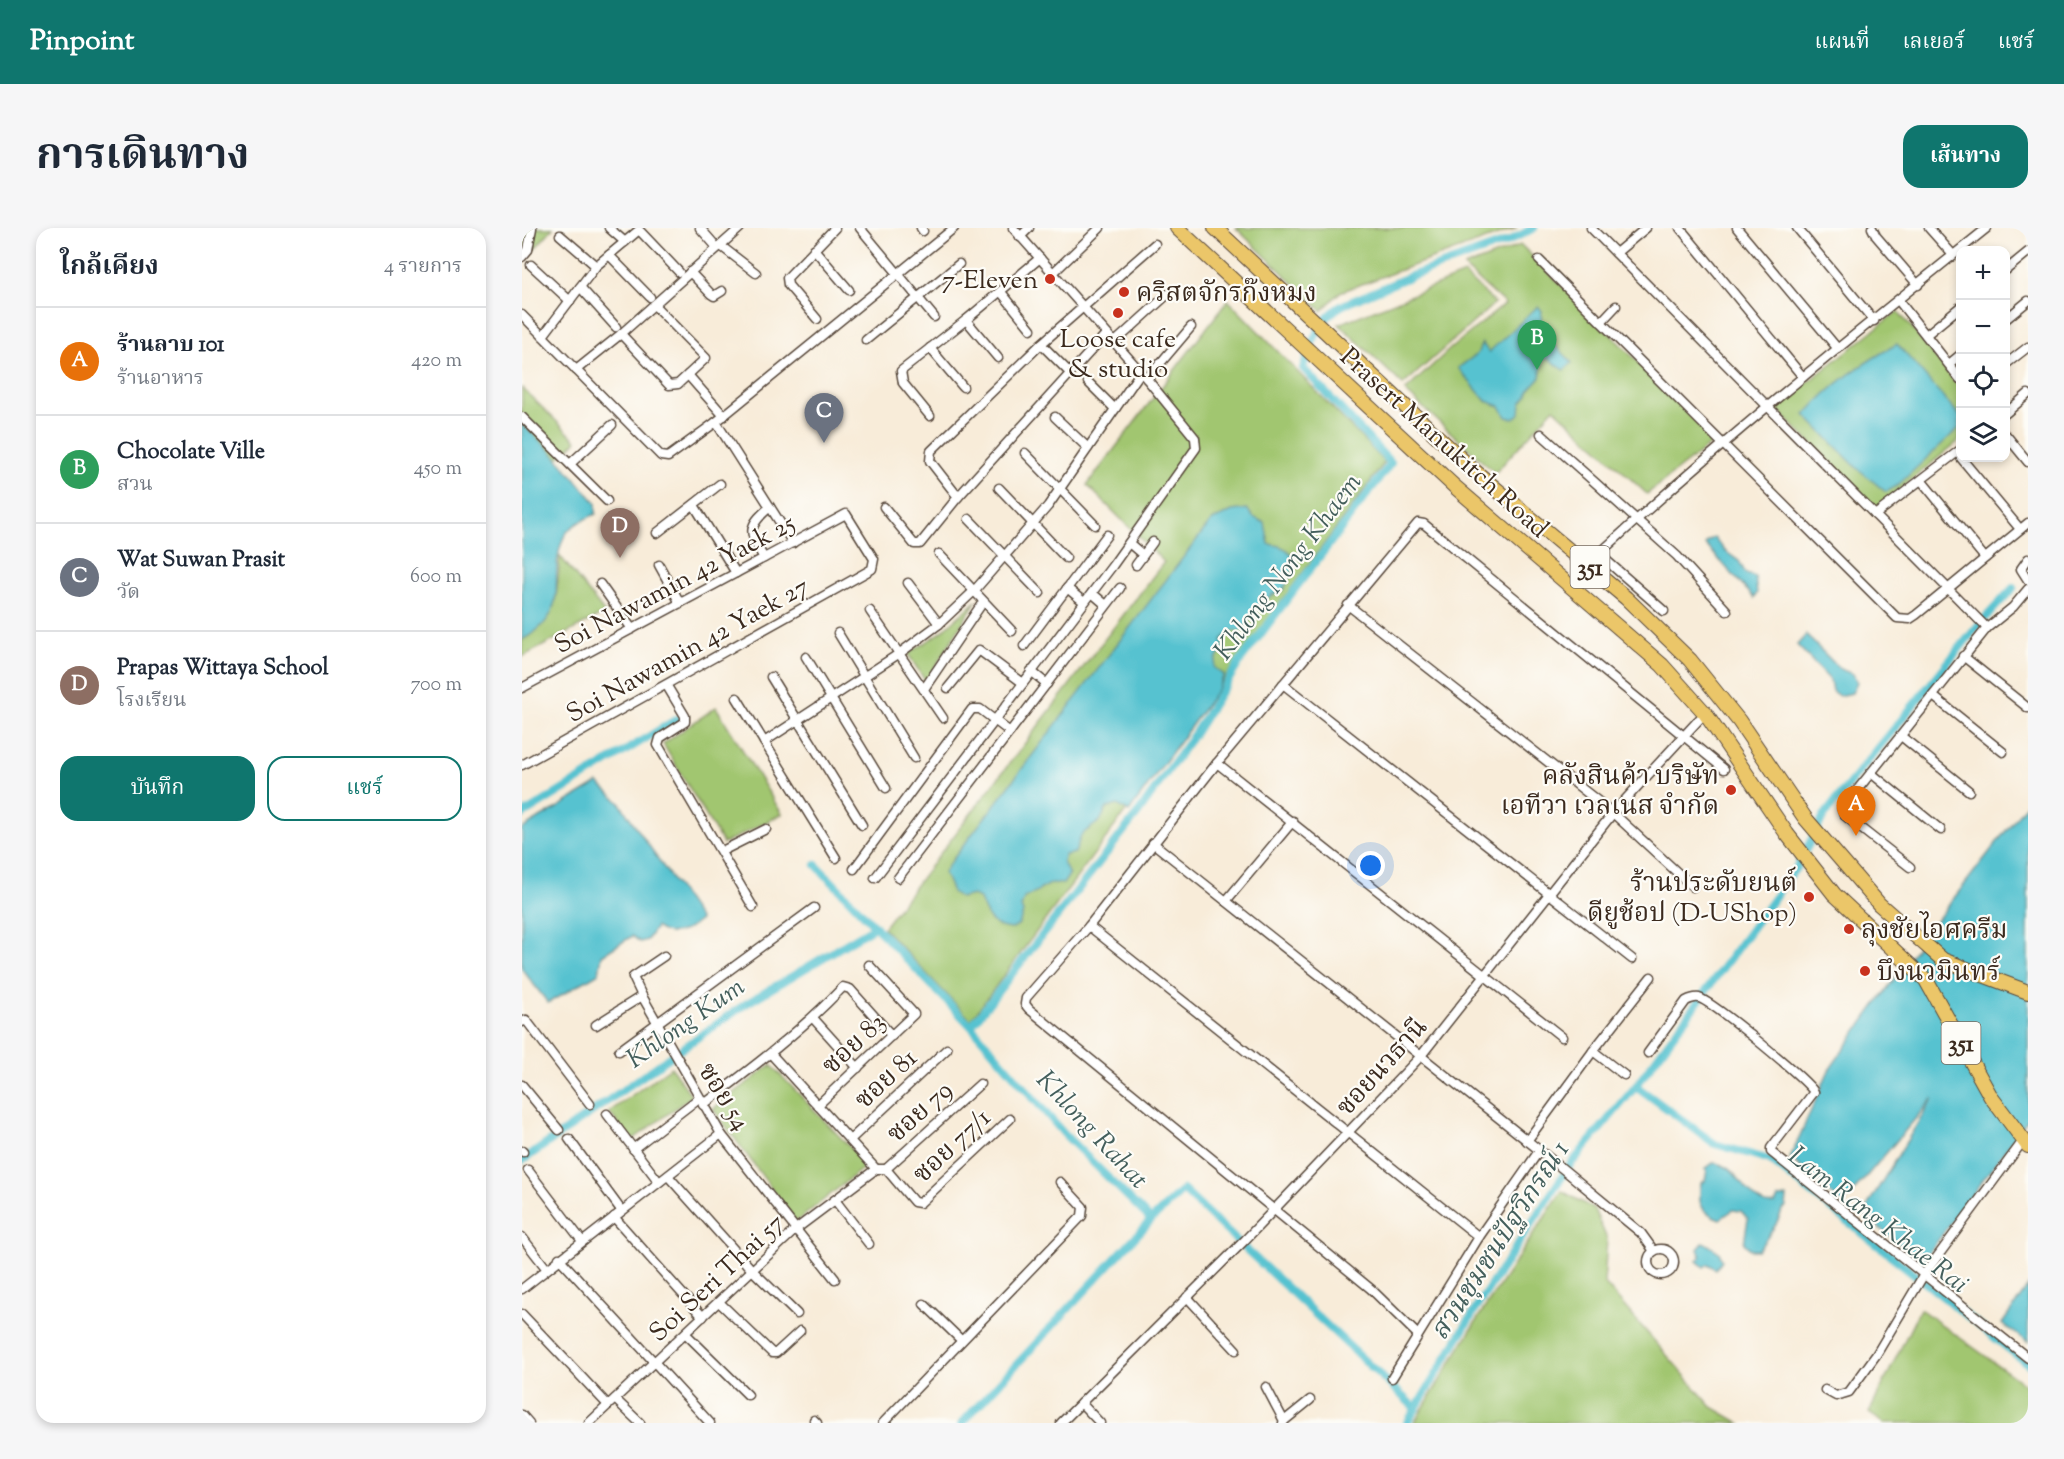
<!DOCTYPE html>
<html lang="th">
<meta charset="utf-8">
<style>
body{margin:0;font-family:"Sorts Mill Goudy","Noto Serif Thai",serif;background:#f6f6f7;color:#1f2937}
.controls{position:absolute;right:18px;top:18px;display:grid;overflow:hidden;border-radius:12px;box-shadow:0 3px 9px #0003}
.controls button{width:54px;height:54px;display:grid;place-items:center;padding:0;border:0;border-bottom:2px solid #e0e1e3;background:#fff;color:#1f2937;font:30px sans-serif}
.you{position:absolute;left:849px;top:638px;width:21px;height:21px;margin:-15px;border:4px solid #fff;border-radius:50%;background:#1a73e8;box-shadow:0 0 0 9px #1a73e833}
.badge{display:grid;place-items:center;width:39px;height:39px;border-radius:50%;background:#0f766e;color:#fff;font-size:20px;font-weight:700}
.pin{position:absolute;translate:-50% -50px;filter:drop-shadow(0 2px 3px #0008)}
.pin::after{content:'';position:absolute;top:32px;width:21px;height:18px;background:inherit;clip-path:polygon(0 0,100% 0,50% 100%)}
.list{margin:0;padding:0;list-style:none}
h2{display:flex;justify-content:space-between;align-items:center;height:78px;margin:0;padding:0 24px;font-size:26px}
h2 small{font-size:20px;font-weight:400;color:#747a83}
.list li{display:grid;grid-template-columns:39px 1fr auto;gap:18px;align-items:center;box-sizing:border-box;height:108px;padding:0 24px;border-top:2px solid #e0e1e3}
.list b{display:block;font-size:22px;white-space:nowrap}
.list p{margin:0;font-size:20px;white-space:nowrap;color:#747a83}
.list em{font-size:20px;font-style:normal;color:#747a83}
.actions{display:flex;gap:12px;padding:18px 24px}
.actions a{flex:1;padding:14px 0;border:2px solid #0f766e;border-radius:18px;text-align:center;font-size:21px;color:#0f766e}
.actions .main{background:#0f766e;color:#fff}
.icon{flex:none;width:33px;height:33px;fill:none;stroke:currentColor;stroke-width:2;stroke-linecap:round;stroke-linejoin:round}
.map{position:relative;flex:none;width:1506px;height:1195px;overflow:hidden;border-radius:18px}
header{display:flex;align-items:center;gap:36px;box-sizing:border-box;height:84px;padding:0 30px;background:#0f766e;color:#fff}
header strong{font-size:28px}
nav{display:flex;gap:33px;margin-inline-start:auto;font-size:21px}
.intro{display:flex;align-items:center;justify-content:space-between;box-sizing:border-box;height:144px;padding:0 36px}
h1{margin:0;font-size:42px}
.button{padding:15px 27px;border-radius:18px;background:#0f766e;color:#fff;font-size:21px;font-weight:700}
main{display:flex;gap:36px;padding:0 36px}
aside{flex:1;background:#fff;border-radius:18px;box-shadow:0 3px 9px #0003}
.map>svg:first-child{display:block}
</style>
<header>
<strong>Pinpoint</strong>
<nav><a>แผนที่</a><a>เลเยอร์</a><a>แชร์</a></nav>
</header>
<div class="intro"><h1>การเดินทาง</h1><a class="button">เส้นทาง</a></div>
<main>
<aside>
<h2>ใกล้เคียง<small>4 รายการ</small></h2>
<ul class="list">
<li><span class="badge" style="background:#e8710a">A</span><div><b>ร้านลาบ 101</b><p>ร้านอาหาร</p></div><em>420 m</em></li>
<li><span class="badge" style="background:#2e9e5b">B</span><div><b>Chocolate Ville</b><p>สวน</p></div><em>450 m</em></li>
<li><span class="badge" style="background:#6b7280">C</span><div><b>Wat Suwan Prasit</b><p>วัด</p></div><em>600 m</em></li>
<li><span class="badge" style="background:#8d6e63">D</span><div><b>Prapas Wittaya School</b><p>โรงเรียน</p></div><em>700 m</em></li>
</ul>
<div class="actions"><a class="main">บันทึก</a><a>แชร์</a></div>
</aside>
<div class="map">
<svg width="1506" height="1195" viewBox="0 0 1506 1195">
<rect width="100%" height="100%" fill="#fdfcf7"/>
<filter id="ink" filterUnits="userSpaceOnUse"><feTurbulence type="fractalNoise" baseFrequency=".0167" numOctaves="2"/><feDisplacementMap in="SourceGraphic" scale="12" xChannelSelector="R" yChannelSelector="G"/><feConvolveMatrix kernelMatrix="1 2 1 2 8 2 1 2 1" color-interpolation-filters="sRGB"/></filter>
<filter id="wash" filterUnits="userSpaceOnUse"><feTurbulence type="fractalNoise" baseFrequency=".008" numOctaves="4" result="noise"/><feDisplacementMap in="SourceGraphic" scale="24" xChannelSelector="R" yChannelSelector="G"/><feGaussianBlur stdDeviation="1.35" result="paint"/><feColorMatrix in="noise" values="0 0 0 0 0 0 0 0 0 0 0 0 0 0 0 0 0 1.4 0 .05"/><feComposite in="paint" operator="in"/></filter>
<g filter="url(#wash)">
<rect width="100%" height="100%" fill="#f8ecd9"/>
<g fill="#a1c670" stroke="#6e7847" stroke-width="1.5">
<path d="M 0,0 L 31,0 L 0,35 Z"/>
<path d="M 714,0 L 995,0 L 818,64 L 800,83 Z"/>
<path d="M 999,17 L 1194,212 L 1125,266 L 1032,180 L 973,245 L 883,163 L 929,120 L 983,76 L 942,39 Z"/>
<path d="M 942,46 L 973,75 L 881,157 L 817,96 Z"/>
<path d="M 706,72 L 863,234 L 449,792 L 361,700 L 642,334 L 565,257 Z"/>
<path d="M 1376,83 L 1438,160 L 1438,212 L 1355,280 L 1253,180 Z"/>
<path d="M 0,160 L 55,213 L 35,231 L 0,196 Z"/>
<path d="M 38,328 L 83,385 L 0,429 L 0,412 C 38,391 34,367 38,328 Z"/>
<path d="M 454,373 L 404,454 L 386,426 L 418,405 Z"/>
<path d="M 194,479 L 260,586 L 201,616 L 141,516 Z"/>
<path d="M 249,837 L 345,937 L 274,994 L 191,881 Z"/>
<path d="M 149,839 L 170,868 L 109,913 L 87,884 Z"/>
<path d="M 1040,963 L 1072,981 L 1085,1011 L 1082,1055 L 1190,1179 L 1218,1195 L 892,1195 L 956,1090 Z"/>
<path d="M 1398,1081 L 1506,1159 L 1506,1195 L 1362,1195 L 1347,1185 Z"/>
</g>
<g fill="#56c2d0" stroke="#487677" stroke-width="1.5">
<path d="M 1016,78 L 1020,83 C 1015,109 1037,118 1050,135 L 1042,142 L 1027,131 L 1021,131 L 1018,150 L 1006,163 L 1005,168 L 999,175 L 998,185 L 992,190 L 984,189 L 978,178 L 964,173 L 936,140 L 955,126 L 960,115 L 967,124 Z"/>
<path d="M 1375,116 L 1438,188 L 1438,199 L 1375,258 L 1364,264 L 1335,240 L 1283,187 C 1311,155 1338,137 1375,116 Z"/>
<path d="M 0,196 L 30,224 L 74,275 L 74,286 C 63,291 46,298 41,311 C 24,352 53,383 0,412 Z"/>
<path d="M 725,281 L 731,289 L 743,295 L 747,316 C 780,320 774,340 761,362 C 739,369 733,386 719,403 L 709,403 L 700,412 L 702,420 L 694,431 L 692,439 L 702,447 L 695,462 L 607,584 L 596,577 L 585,580 L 578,593 L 559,607 L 553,625 L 543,627 L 541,634 L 547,647 L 541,656 L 530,655 L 502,670 L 499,679 L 501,685 L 497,696 L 490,701 C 470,700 464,688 458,671 L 451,667 L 438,670 L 430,664 L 422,645 L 425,639 L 689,293 L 710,283 Z"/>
<path d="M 1192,309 L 1203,323 L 1217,333 L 1224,346 L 1233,349 L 1235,365 L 1232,370 L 1183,316 Z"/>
<path d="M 1284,407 L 1318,441 L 1331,446 L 1335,454 L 1330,465 L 1317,468 L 1310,463 L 1308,452 L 1275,417 Z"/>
<path d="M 76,555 L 97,574 L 178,692 C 165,703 149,712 134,699 L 125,712 L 118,714 L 110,708 L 80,727 L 77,745 L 26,775 L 0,741 L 0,601 Z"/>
<path d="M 1506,574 L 1506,891 L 1400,1034 L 1343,988 L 1347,975 L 1411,870 L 1321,976 L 1268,930 L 1307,842 L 1405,705 Z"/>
<path d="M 1191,935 C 1219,936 1226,982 1253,976 L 1256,970 L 1265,969 L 1264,979 L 1260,982 C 1256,996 1245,1010 1236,1022 L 1229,1022 L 1222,1015 L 1226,991 L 1219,983 L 1211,982 L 1198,991 C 1176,983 1176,974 1179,955 L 1183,953 L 1185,942 L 1183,941 Z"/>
<path d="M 1182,1014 L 1197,1024 L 1200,1032 L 1194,1041 L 1186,1036 L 1182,1039 L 1175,1033 L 1179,1029 L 1176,1021 Z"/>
<path d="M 1506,1058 L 1506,1114 L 1480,1096 Z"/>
</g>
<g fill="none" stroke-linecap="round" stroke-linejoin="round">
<g stroke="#56c2d0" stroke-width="8">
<path d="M 0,587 L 155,491"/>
<path d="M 294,637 L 449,798 L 543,907 L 629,992 L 440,1195"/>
<path d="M 449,798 L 616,585 L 673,505 L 719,432 L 869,235 L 781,140 C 789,116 798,89 821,77 L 889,48 L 987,13 L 1012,0"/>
<path d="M 1114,858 L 1193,916 L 1248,932 L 1506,1136"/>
<path d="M 0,933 L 222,777 L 354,698"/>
<path d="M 629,992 L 661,962 L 894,1181"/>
<path d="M 885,1195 L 959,1072 L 1048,937 L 1114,858 L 1274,640 L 1302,588 L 1319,566 L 1454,400 L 1491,360"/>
</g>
</g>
</g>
<g filter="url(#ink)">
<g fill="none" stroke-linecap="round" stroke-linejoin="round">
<defs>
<g id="street">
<path d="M 87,0 L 103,14"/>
<path d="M 178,0 L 192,16"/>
<path d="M 338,0 L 412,89"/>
<path d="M 399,0 L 401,3"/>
<path d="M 1069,0 L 1465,400"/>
<path d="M 1158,0 L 1281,149"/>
<path d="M 1215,0 L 1316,121"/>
<path d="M 1275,0 L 1352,93"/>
<path d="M 1350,0 L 1354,8 L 1396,57"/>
<path d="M 1407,0 L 1431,27"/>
<path d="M 38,7 L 74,38"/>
<path d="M 498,9 L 507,0"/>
<path d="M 199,18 L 234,45"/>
<path d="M 292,21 L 327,62"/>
<path d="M 1094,25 L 1124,0"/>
<path d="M 87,27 L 128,69"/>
<path d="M 0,29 L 6,22 L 10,0"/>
<path d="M 1017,32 L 1375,390 L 1388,391 L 1394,387 L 1506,295"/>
<path d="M 9,37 L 48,73"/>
<path d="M 1484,42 L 1506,24"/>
<path d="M 168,44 L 189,66 L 192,68 L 200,63"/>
<path d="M 531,45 L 578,0"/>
<path d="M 58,59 L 94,99"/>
<path d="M 479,64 L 509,101"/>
<path d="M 1377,73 L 1438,151"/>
<path d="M 0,87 L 139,228 L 146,229 L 194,194 L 432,0"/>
<path d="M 295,91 L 266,57 L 265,50 L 313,0"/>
<path d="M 1484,91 L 1506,73"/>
<path d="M 444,92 L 476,130"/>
<path d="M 1079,94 L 1094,78"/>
<path d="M 99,106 L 147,157 L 156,156 L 184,130 L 132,77"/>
<path d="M 1404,107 L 1438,79"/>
<path d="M 21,108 L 74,38 L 117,2 L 157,44"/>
<path d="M 344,112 L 437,36"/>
<path d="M 592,115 L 646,66"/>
<path d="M 519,116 L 547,144"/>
<path d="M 408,120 L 441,159"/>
<path d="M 1427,136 L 1438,127"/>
<path d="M 1484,136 L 1506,119"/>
<path d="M 54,142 L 99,106 L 218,0"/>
<path d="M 166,147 L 202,188"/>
<path d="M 625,151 L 669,99"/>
<path d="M 566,154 L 593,181"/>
<path d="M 1484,185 L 1506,166"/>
<path d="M 408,188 L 381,155 L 379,143 L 444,92 L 518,30"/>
<path d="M 0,189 L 85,273"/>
<path d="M 533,189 L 566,220"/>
<path d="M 194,194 L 271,315"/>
<path d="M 1019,206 L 1155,328 L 1205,383"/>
<path d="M 1484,207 L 1506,234"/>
<path d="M 503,225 L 573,297"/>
<path d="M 1439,230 L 1498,301"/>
<path d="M 48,236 L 90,197"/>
<path d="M 1399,252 L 1463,330"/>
<path d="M 477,260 L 544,330"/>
<path d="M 436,269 L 408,233 L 409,223 L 519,116 L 633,16"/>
<path d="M 172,277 L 214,345"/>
<path d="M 362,279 L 392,316 L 398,316 L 436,269 L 584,106"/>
<path d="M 1353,287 L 1438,222"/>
<path d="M 447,291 L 518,365"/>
<path d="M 135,305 L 198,256"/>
<path d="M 607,315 L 621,327"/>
<path d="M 417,326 L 490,403"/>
<path d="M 1077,326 L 1142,383"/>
<path d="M 242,330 C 227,305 224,299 248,279"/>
<path d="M 1506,331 L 1499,341 L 1506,352"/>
<path d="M 137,337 L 158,375"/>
<path d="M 614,337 L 631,314"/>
<path d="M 1065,337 C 1193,218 1329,109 1465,0"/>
<path d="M 386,355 L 417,396"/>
<path d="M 78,356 L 110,401"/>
<path d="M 545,360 L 562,374"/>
<path d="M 570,365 L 584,377"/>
<path d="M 826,377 L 1091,585 L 1171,659"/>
<path d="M 348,383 L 421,490"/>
<path d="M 316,405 L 392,530"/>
<path d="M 502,418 L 585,307"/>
<path d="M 1441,428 L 1506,480"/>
<path d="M 284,429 L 364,560"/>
<path d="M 509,443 L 525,456"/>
<path d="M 249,449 L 340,597"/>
<path d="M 761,456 L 1110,731"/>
<path d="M 145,458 L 163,488 L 163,494 L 138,510 L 136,517 L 231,679"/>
<path d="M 0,460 L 324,286 L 352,331 L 350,341 L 0,537"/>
<path d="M 426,460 L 457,422 L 501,455"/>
<path d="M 402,461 L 461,374"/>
<path d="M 1411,468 L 1481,524"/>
<path d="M 215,470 L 314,630"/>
<path d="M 1379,508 L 1447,563"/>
<path d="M 242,514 L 378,425 L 417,396 L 452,363 L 526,278 L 618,145"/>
<path d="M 695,535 L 1040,809"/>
<path d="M 1349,545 L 1419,602"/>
<path d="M 631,615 L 1041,941 L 1119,1005 L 1132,1023"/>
<path d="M 200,623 L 244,601"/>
<path d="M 1388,639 L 1322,587 L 1320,581 L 1465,400 L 1491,379 L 1506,361"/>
<path d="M 332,641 L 450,481 L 458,481 L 488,504"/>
<path d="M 353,650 L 591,337 L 674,220 L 673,210 L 625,151 L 491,0"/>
<path d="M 376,650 L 598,360"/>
<path d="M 704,673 L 771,593"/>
<path d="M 567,698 L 957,1009"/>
<path d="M 142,728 L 111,749 L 120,768 L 199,906 L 313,1051"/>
<path d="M 291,790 L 336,840"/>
<path d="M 0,794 L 4,792 L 68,876"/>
<path d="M 74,797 L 120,768"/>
<path d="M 97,823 L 292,680"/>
<path d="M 1071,823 L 1102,847"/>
<path d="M 1126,825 L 1164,773 C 1168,771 1172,769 1177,770 C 1191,774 1284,851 1292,864 L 1249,920 L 1249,924 L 1506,1130"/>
<path d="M 249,826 L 354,941"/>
<path d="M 0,857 L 37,902"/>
<path d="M 181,877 C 230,840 278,804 321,759 L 328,761 L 370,808"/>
<path d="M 296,877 L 392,786 L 347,737"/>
<path d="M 85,886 L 137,954"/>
<path d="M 47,911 L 99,982"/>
<path d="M 329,911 L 425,821"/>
<path d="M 1005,913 L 1071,823 L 1129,749"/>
<path d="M 111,921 L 177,870"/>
<path d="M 0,923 L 1,924"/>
<path d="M 354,941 L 364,941 L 392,974 L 398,975 L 488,891"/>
<path d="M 364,941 L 458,856"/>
<path d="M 6,942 L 60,1013"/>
<path d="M 146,948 L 230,1042 L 275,1086"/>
<path d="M 313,972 L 347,1016"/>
<path d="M 92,989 L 181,1089"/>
<path d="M 0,1009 L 24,1040"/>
<circle cx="1139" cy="1034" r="13"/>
<path d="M 37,1030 L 188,1195"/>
<path d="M 0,1061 L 199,906"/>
<path d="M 665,1069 L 714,1122"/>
<path d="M 197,1074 L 250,1125 L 254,1125 L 278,1103"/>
<path d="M 402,1076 L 439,1112"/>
<path d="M 0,1086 L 86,1177"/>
<path d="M 164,1106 L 226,1167"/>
<path d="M 895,1106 L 849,1061 L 507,781 L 503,776 L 504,770 L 567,698 L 695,535 L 896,295 L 902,296 L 1202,541"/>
<path d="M 870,1150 L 957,1009 L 1017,923"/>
<path d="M 744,1159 L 762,1193 L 761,1195"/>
<path d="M 1303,1162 L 1314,1168 L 1327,1164 L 1354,1127 L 1401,1048 L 1501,913"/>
<path d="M 93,1171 L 118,1195"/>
<path d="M 559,1175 L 578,1195"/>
<path d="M 0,1187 L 7,1195"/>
<path d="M 292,1192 L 295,1195"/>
<path d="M 762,1193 L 788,1172"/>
<path d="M 67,1195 L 274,1001 L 354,941"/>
<path d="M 361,1195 L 560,988 L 561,979 L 538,954"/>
<path d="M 539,1195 L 723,1012 L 898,829 L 1091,585 L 1183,485"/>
</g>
<g id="primary">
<path d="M 655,0 L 932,258 L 1140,437 L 1183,485 L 1265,606 L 1312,666 L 1404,752 L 1469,869 L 1506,918"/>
<path d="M 693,0 L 949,240 L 1104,370 L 1168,432 L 1217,493 L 1283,590 L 1357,676 L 1421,732 L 1506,764"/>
</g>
</defs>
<use href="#street" stroke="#57473a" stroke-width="11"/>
<use href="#primary" stroke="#57473a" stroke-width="16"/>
<use href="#street" stroke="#fff" stroke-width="8"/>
<use href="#primary" stroke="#ebc669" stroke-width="14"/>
</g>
</g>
<g fill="#c8321e" stroke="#fdfcf7" stroke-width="2">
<circle cx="528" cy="51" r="6"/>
<circle cx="602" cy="64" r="6"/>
<circle cx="596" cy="85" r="6"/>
<circle cx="1209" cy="562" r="6"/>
<circle cx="1287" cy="669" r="6"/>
<circle cx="1327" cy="701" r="6"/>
<circle cx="1343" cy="743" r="6"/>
</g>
<g text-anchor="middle" stroke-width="4.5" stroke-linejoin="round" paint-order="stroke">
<g fill="#fdfcf7" stroke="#75695f" stroke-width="1.5">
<rect x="1048.5" y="318" width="39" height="42" rx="4.5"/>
<rect x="1419.5" y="794" width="39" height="42" rx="4.5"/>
</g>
<g font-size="24" font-weight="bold" fill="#3b2a1e">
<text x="1068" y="347">351</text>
<text x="1439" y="823">351</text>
</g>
<g font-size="26" fill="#3b2a1e" stroke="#fdfcf7" text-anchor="end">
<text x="516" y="60">7-Eleven</text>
<text x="614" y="73" text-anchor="start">คริสตจักรก๊งหมง</text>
<text x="596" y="119" text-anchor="middle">Loose cafe<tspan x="596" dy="30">&amp; studio</tspan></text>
<text x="1197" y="556">คลังสินค้า บริษัท<tspan x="1197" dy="30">เอทีวา เวลเนส จำกัด</tspan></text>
<text x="1275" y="663">ร้านประดับยนต์<tspan x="1275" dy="30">ดียูช้อป (D-UShop)</tspan></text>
<text x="1339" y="710" text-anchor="start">ลุงชัยไอศครีม</text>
<text x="1355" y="752" text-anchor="start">บึงนวมินทร์</text>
</g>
<g font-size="26" fill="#3b2a1e" stroke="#fdfcf7">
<text transform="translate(923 214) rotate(42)" y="9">Prasert Manukitch Road</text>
<text transform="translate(152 355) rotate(-28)" y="9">Soi Nawamin 42 Yaek 25</text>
<text transform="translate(165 421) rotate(-29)" y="9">Soi Nawamin 42 Yaek 27</text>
<text transform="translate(331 815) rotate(-43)" y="9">ซอย 83</text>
<text transform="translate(859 838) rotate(-48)" y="9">ซอยนวธานี</text>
<text transform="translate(363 850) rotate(-43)" y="9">ซอย 81</text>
<text transform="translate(203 868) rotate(58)" y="9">ซอย 54</text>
<text transform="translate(397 883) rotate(-42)" y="9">ซอย 79</text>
<text transform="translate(429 917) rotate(-43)" y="9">ซอย 77/1</text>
<text transform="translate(194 1049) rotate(-43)" y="9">Soi Seri Thai 57</text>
</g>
<g font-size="27" font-style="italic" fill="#445f5c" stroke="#fdfcf7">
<text transform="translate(765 338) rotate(-53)" y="9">Khlong Nong Khaem</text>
<text transform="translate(163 794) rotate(-35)" y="9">Khlong Kum</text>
<text transform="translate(571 901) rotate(47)" y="9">Khlong Rahat</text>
<text transform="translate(1357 991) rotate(38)" y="9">Lam Rang Khae Rai</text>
<text transform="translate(977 1012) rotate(-57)" y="9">สวนชุมชนปัฐวิกรณ์ 1</text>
</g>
</g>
</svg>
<div class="controls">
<button>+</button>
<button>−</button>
<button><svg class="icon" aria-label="locate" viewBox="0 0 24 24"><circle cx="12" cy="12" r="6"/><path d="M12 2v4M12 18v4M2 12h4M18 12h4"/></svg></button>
<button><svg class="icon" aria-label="layers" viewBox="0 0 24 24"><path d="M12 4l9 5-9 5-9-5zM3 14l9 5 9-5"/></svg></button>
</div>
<div class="you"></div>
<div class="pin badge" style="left:1334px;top:608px;background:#e8710a">A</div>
<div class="pin badge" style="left:1015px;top:142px;background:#2e9e5b">B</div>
<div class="pin badge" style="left:302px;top:215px;background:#6b7280">C</div>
<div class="pin badge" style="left:98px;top:330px;background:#8d6e63">D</div>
</div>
</main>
